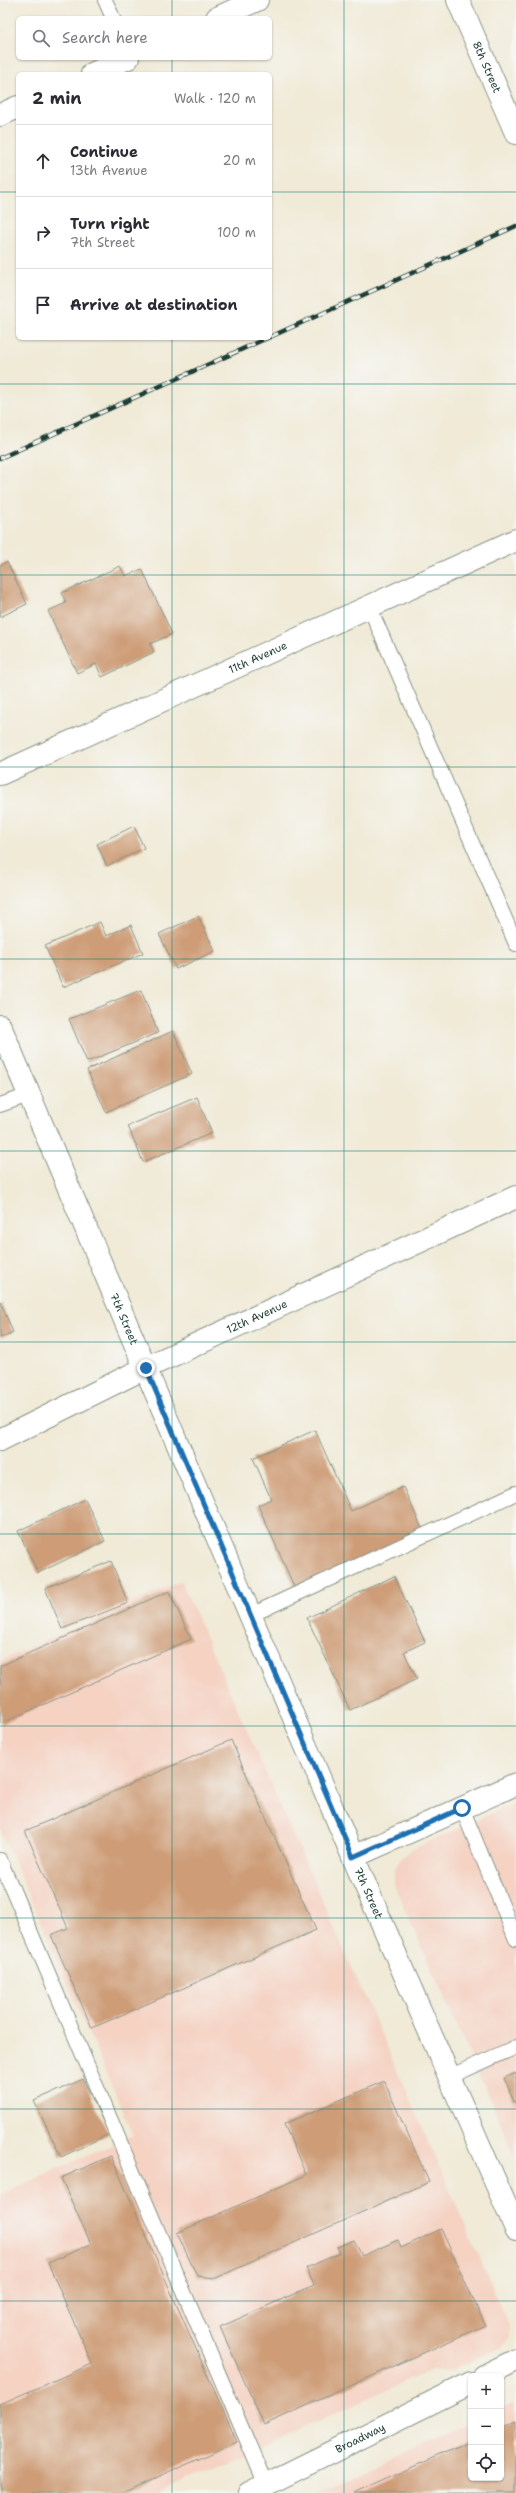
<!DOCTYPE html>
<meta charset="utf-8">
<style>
body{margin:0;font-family:"Shantell Sans",sans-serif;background:#f7f7f7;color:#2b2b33}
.controls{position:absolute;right:12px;bottom:12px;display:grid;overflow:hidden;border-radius:6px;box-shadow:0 1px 3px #0004}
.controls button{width:36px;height:36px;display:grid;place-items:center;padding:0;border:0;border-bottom:1px solid #e1e1e2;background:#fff;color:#2b2b33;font:20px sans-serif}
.stop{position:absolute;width:12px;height:12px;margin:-9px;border:3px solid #1f6fb2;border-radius:50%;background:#fff}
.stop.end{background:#1f6fb2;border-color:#fff;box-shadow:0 1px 4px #0008}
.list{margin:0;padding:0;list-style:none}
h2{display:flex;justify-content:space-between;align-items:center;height:52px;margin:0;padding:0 16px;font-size:17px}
h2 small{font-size:13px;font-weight:400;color:#7c7c81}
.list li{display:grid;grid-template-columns:26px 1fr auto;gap:12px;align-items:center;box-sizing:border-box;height:72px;padding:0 16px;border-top:1px solid #e1e1e2}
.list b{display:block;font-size:15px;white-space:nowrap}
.list p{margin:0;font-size:13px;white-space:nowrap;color:#7c7c81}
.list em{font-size:13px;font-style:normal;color:#7c7c81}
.icon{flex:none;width:22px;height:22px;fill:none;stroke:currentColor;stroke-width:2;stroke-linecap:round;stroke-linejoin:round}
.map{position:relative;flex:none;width:516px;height:2493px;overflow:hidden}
.search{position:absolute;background:#fff;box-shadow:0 1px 3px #0004;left:16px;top:16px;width:256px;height:44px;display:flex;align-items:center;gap:10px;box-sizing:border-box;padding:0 14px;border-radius:6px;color:#7c7c81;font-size:15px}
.panel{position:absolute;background:#fff;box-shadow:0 1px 3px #0004;left:16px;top:72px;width:256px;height:268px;border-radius:6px}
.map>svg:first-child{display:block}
</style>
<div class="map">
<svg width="516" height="2493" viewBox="0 0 516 2493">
<rect width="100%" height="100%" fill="#f6f6f2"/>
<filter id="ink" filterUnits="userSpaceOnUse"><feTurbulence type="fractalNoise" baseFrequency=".025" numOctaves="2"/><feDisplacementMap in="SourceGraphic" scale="8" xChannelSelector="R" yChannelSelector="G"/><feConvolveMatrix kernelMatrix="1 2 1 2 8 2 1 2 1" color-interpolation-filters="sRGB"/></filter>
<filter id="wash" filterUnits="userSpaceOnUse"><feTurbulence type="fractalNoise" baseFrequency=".012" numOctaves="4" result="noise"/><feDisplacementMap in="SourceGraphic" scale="16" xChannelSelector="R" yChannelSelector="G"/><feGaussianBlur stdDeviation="0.9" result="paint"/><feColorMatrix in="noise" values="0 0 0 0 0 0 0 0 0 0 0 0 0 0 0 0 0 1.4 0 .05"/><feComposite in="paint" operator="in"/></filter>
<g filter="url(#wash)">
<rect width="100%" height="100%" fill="#f0ead7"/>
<g fill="#f5d2c2">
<path d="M 181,1581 L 509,2324 L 509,2337 L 503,2347 L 451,2370 L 433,2369 L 158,2493 L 0,2493 L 0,2195 L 133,2135 L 0,1829 L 0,1661 Z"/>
<path d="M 516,1802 L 516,2158 L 394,1885 L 394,1870 L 401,1858 L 413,1849 Z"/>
<path d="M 516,2403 L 516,2493 L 314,2493 L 471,2423 L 471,2478 L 501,2478 L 501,2409 Z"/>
</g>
<g id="blocks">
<g fill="#ce9d78">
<path d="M 7,562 L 27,604 L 0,617 L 0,565 Z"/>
<path d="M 120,566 L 125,576 L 142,569 L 172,634 L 150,644 L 154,652 L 102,677 L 96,664 L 77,673 L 48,611 L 66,603 L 62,593 Z"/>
<path d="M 134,826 L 144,848 L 107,866 L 97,844 Z"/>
<path d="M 198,916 L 215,951 L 176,969 L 159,934 Z"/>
<path d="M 100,922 L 106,936 L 131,925 L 143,953 L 63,987 L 45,946 Z"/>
<path d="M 141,990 L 158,1033 L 87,1062 L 69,1019 Z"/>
<path d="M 173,1031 L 192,1074 L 106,1112 L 87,1070 Z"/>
<path d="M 197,1097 L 212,1133 L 143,1162 L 128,1126 Z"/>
<path d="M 0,1301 L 13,1332 L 0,1338 Z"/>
<path d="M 315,1430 L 351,1511 L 403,1487 L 424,1533 L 296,1591 L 258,1505 L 271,1499 L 253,1458 Z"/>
<path d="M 85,1499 L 105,1541 L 38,1573 L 18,1531 Z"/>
<path d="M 111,1561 L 128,1603 L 62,1629 L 45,1588 Z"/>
<path d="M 394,1576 L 425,1642 L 404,1652 L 417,1679 L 350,1710 L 307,1618 Z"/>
<path d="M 169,1591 L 191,1639 L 0,1724 L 0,1666 Z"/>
<path d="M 231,1740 L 316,1930 L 92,2028 L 51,1935 L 68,1928 L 25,1831 Z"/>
<path d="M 516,2073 L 516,2105 L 504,2078 Z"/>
<path d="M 83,2079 L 109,2134 L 61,2157 L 34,2101 Z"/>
<path d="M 384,2081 L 429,2182 L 216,2278 L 197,2276 L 177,2233 L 306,2175 L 284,2124 Z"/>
<path d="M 111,2156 L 237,2442 L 122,2493 L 0,2493 L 0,2404 L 92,2364 L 48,2263 L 91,2244 L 61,2178 Z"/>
<path d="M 441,2229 L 485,2325 L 264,2425 L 220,2327 L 314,2285 L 306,2268 L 340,2253 L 337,2247 L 354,2240 L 362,2256 L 398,2240 L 401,2248 Z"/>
<path d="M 516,2421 L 516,2493 L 354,2493 L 471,2441 L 471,2478 L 501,2478 L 501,2428 Z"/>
</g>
</g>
</g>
<g filter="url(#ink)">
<use href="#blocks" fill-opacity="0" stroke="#889486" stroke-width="1"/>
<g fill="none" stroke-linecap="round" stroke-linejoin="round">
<defs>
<g id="lane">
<path d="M 105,0 L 113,18"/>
<path d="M 369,606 L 516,944"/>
<path d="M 0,1105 L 29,1095"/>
<path d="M 251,1615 L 516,1493"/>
<path d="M 462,1808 L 516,1939"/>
<path d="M 0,1860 L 266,2485"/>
<path d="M 449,2077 L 516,2047"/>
</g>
<g id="street">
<path id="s1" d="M 458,0 L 516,133"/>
<path d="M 217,18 L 257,0"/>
<path d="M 92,74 L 128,58"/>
<path d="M 0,115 L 18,107"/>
<path id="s2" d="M 0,774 L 516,540"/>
<path id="s3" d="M 0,1026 L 353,1857 L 516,2229"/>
<path id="s4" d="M 0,1440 L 145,1368 L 516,1197"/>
<path d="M 353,1857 L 516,1784"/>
</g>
<g id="secondary">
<path d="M 484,2376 L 516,2360"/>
<path id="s5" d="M 249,2493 L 471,2383"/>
</g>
</defs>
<use href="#lane" stroke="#889486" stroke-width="16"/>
<use href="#street" stroke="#889486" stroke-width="24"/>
<use href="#secondary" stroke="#889486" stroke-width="24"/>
<use href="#lane" stroke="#fff" stroke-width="14"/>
<use href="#street" stroke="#fff" stroke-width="22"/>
<use href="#secondary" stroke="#fff" stroke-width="22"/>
<defs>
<g id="rail">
<path d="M 270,337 L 516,226"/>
<path d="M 0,458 L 267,338"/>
</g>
</defs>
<use href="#rail" stroke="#1f3d34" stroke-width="4.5"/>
<use href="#rail" stroke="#f6f6f2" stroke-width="3" stroke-dasharray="9" stroke-linecap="butt"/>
</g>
</g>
<g fill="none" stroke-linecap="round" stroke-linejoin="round" filter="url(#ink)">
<path stroke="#1f6fb2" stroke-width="5" d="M 146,1368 L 353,1857 L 462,1808"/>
</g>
<path fill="none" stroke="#0f766e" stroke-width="1" stroke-opacity="0.55" d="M 172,0 L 172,18M 344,0 L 344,2493M 172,58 L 172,74M 0,192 L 18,192M 270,192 L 516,192M 172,338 L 172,2493M 0,384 L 516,384M 0,575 L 516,575M 0,767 L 516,767M 0,959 L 516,959M 0,1151 L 516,1151M 0,1342 L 516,1342M 0,1534 L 516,1534M 0,1726 L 516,1726M 0,1918 L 516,1918M 0,2109 L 516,2109M 0,2301 L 516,2301"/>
<g text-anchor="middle" stroke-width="4" stroke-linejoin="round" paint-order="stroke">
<g font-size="11" fill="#1f3d34" stroke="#f6f6f2">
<text dy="4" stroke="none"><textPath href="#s1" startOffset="73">8th Street</textPath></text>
<text dy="4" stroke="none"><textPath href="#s2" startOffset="283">11th Avenue</textPath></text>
<text dy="4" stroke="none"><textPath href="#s4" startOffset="285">12th Avenue</textPath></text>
<text dy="4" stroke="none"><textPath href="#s3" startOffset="318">7th Street</textPath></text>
<text dy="4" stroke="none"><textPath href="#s3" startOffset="942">7th Street</textPath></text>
<text dy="4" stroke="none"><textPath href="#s5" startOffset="124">Broadway</textPath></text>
</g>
</g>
</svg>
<div class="controls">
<button>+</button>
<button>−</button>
<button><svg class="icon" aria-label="locate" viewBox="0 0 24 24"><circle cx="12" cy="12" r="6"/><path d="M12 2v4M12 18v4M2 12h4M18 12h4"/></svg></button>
</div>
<div class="stop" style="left:462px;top:1808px"></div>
<div class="stop end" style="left:146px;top:1368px"></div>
<div class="search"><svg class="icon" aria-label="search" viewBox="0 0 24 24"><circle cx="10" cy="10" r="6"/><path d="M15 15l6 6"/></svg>Search here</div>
<section class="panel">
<h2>2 min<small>Walk · 120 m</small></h2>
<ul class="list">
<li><svg class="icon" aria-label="ahead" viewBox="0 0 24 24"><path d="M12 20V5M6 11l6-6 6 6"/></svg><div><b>Continue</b><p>13th Avenue</p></div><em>20 m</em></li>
<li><svg class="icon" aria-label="right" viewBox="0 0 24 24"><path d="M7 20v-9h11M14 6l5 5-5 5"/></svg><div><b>Turn right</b><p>7th Street</p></div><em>100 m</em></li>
<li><svg class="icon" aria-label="arrive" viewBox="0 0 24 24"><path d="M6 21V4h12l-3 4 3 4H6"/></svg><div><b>Arrive at destination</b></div></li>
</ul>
</section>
</div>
